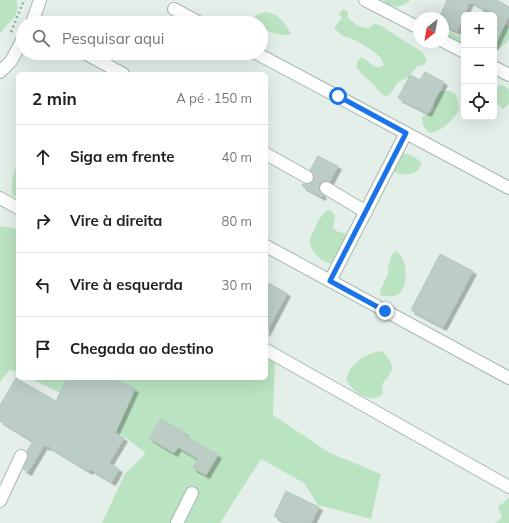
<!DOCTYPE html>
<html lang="pt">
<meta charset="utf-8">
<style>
body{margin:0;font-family:Mulish,sans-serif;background:#f6f6f6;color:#202124}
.controls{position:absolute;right:12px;top:12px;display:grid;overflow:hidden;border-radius:6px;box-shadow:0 4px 16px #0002}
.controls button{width:36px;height:36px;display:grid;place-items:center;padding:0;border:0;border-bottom:1px solid #e0e0e0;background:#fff;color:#202124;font:20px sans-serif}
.compass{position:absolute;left:413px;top:12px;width:36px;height:36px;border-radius:50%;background:#fff;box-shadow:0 4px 16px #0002;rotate:211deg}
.stop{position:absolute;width:12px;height:12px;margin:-9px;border:3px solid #1a73e8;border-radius:50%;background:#fff}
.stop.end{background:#1a73e8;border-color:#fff;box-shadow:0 1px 4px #0008}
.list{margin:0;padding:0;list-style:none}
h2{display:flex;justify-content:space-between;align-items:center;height:52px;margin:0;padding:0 16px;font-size:17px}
h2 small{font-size:13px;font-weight:400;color:#757577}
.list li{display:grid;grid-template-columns:26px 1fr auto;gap:12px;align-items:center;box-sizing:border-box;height:64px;padding:0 16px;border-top:1px solid #e0e0e0}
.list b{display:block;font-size:15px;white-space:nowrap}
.list em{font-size:13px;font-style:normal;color:#757577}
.icon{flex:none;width:22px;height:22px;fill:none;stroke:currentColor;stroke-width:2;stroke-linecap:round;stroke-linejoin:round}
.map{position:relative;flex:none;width:509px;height:523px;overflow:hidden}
.search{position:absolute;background:#fff;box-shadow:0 4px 16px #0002;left:16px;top:16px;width:252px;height:44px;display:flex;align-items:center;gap:10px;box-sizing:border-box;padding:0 14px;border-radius:22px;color:#757577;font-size:15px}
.panel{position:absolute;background:#fff;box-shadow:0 4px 16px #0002;left:16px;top:72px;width:252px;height:308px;border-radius:6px}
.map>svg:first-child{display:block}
</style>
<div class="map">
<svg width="509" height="523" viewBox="0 0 509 523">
<defs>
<filter id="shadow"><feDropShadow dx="3.5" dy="3.5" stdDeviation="0" flood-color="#0004"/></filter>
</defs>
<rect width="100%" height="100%" fill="#e4efe9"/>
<g fill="#bae3c1">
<path d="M 0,0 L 17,0 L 17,1 C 17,4 18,8 17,11 C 14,21 4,26 0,34 Z"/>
<path d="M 383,0 L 410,0 L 410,1 C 401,8 391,9 383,0 Z"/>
<path d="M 343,9 L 348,12 L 348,18 C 355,24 360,28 369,28 L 374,24 L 380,25 L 417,49 L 423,53 L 427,60 L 424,65 L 418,66 L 408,77 L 397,83 L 391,93 L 386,97 L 381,93 L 372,83 L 362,74 L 357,68 L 357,62 L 361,57 C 367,60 371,65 378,68 L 384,65 C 383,64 382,60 382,59 C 378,54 361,43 355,40 C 345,36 341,37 334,27 L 342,18 L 339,14 Z"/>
<path d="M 486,9 L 493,14 L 509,27 L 509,39 L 506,43 L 495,52 L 496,62 L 494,63 L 494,15 L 482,15 L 481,12 Z"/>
<path d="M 265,12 C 277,13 286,23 291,34 C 281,37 270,32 261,28 L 261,23 L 255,23 L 253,18 L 259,14 Z"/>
<path d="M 463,25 L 464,25 L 464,46 L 443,40 L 443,31 L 450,32 L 458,36 L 461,36 Z"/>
<path d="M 501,85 L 504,86 L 509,89 L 509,104 L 503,109 L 494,101 L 494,90 L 498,86 Z"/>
<path d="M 443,91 C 458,90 458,98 459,110 C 452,122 444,129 431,133 C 424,129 422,125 422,117 L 433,111 L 434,104 L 434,98 L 437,93 Z"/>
<path d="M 400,153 C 411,153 416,157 422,164 C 420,167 419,170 415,172 C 407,177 394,174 387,166 C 387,166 384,161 384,161 L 389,157 Z"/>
<path d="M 18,164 L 18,198 L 13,195 C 11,184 12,174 18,164 Z"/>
<path d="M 328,210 L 331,211 L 335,215 L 333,228 C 337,233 344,232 348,236 L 334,264 C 329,264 326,262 322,260 C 316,255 309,248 310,239 C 311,235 314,232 315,228 C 318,221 322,214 328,210 Z"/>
<path d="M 0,226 L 18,229 L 18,373 L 10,369 L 0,382 Z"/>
<path d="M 396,251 C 398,252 400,254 401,256 C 407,265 409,289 397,295 C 393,297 386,296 381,296 L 380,291 L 388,274 L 388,267 L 392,255 Z"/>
<path d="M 266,342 L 275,351 L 273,415 L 330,453 L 381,474 L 371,519 L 318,505 L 304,483 L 261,459 L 220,523 L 102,523 L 125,474 L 146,453 L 72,398 L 29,378 L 266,378 Z"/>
<path d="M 382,351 C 385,354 388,358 390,361 C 397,375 383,377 382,387 C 382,389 383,391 383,393 C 382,394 379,397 378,397 C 366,402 351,389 346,380 C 350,363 366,353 382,351 Z"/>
<path d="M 509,498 L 509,523 L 495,523 L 502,518 L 498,507 Z"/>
</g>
<g fill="#bbcdc4" stroke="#b5cabf" filter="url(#shadow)">
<path d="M 447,0 L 497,0 L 509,7 L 509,15 L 494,47 L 494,14 L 470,1 L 457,31 L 443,25 L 443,18 L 439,18 Z"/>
<path d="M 425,72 L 444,82 L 428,113 L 398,98 L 410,75 L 420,80 Z"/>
<path d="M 318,156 L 338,166 L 330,181 L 323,181 L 319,184 L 319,188 L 320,192 L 323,195 L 322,197 L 302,186 L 303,184 L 310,184 L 314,180 L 314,174 L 310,170 Z"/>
<path d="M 440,254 L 473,271 L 443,327 L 411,310 Z"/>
<path d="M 266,282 L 287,293 L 266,333 Z"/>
<path d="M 16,378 L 56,401 L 67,378 L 112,378 L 135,389 L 115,433 L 124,438 L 109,463 L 119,469 L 112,482 L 90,469 L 89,471 L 48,446 L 47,447 L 44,445 L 28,472 L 23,469 L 28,459 L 28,455 L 27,451 L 33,441 L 0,421 L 0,405 Z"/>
<path d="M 161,419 L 185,433 L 184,435 L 218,455 L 206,475 L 193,468 L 198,459 L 178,447 L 174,453 L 149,438 Z"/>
<path d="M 286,491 L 319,507 L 311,523 L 287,523 L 274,516 Z"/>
</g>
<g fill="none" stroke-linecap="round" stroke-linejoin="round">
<path stroke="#bdcdc5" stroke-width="12" stroke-dasharray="12 6" stroke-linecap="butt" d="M 307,177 L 326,188"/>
<defs>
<g id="minor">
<path d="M 365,0 L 419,28"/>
<path d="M 174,9 L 200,23"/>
<path d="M 32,23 L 40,0"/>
<path d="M 443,41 L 464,52"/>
<path d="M 85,53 L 123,74"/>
<path d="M 256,53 L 509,188"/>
<path d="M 494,67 L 509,75"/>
<path d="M 0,72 L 11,61 L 23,39"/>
<path d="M 266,154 L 307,177"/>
<path d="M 326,188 L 366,212"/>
<path d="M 0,198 L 18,208"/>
<path d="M 266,246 L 509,378"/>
<path d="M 330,281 L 406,133"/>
<path d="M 266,350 L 509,487"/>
<path d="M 0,501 L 21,456"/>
<path d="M 177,523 L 192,493"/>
</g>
</defs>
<use href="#minor" stroke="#a5b8b0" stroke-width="14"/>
<path stroke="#80b79f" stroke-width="2.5" stroke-dasharray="2 3" stroke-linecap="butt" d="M 11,32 L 24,0"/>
<use href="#minor" stroke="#fff" stroke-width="12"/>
</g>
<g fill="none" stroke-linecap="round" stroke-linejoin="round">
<path stroke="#1a73e8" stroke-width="5" d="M 338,96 L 406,133 L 330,281 L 385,311"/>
</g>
</svg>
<div class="controls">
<button>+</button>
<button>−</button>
<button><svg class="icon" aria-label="locate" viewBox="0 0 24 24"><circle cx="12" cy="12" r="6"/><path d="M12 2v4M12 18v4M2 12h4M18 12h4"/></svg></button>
</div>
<svg class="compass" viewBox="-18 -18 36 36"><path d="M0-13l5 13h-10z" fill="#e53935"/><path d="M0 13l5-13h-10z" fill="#757577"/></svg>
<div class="stop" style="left:338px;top:96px"></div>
<div class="stop end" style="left:385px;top:311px"></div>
<div class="search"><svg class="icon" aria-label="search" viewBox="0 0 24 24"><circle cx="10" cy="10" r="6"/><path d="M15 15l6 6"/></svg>Pesquisar aqui</div>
<section class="panel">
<h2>2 min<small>A pé · 150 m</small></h2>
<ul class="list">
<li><svg class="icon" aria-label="ahead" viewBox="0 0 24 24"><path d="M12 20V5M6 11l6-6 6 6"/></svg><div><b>Siga em frente</b></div><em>40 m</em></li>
<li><svg class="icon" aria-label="right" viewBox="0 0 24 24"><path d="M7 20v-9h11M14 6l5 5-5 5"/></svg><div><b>Vire à direita</b></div><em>80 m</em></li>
<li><svg class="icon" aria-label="left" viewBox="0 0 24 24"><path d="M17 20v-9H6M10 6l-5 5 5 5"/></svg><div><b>Vire à esquerda</b></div><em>30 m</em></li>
<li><svg class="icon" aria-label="arrive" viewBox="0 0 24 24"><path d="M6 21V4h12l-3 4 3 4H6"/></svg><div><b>Chegada ao destino</b></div></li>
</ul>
</section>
</div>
